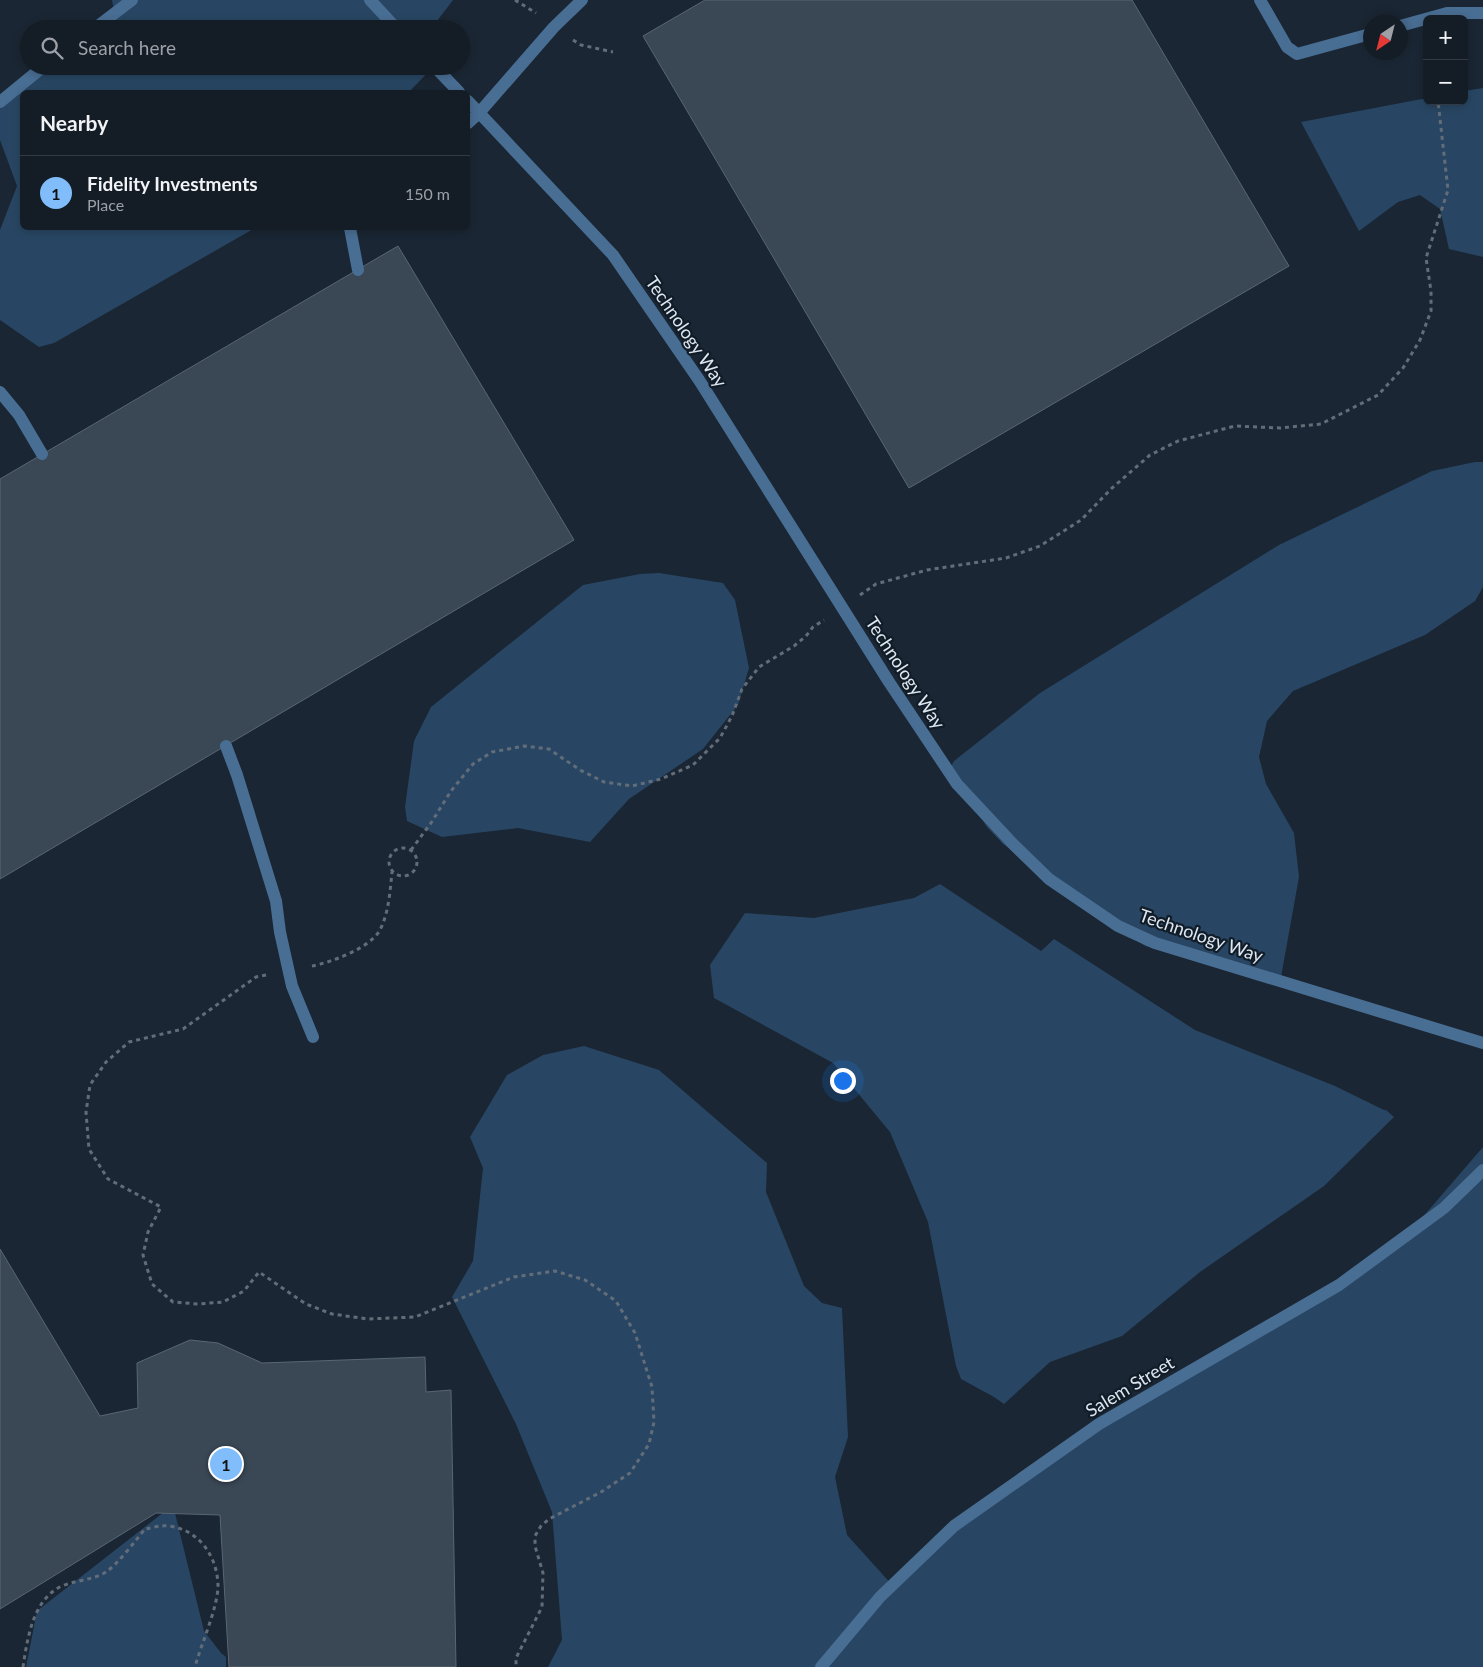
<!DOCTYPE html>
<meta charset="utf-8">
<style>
body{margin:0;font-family:Lato,sans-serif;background:#1d252e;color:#f1f3f6}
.controls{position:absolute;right:15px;top:15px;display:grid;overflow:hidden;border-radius:8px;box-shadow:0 2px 8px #0003}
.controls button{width:45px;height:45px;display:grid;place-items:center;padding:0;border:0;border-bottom:1px solid #333a43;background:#141c26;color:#f1f3f6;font:25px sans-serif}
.compass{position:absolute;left:1363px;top:15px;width:45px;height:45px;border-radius:50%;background:#141c26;box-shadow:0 2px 8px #0003;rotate:215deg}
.you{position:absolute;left:842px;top:1080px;width:18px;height:18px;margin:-12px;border:4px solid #fff;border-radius:50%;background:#1a73e8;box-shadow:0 0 0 8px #1a73e833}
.badge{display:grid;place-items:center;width:32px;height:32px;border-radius:50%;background:#80bdfa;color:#111;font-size:16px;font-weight:700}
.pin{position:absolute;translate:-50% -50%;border:2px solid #fff;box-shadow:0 1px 5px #0006}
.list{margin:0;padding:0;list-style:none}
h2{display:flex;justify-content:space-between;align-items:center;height:65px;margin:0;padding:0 20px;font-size:21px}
h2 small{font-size:16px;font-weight:400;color:#9da1a7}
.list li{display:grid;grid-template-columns:32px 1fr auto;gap:15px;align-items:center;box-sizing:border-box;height:75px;padding:0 20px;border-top:1px solid #333a43}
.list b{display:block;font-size:19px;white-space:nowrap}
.list p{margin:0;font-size:16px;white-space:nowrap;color:#9da1a7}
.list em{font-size:16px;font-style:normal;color:#9da1a7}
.icon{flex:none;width:28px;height:28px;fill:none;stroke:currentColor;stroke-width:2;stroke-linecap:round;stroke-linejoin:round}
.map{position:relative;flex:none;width:1483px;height:1667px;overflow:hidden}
.search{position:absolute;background:#141c26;box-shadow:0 2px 8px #0003;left:20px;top:20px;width:450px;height:55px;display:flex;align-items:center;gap:12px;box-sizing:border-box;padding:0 18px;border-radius:28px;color:#9da1a7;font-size:19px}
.panel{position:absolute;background:#141c26;box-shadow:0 2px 8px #0003;left:20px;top:90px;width:450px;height:140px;border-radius:8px}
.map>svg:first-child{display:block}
</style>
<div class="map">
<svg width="1483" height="1667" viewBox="0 0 1483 1667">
<rect width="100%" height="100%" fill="#1a2633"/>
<g fill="#284663">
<path d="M 112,0 L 453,0 L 431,29 L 99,29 L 115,16 Z"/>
<path d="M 52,66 L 432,66 L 433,67 L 409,92 L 22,92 L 22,228 L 255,228 L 54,343 L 39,347 L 0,320 L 0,230 L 17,186 L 0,140 L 0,107 Z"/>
<path d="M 1483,88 L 1483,257 L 1449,249 L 1440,209 L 1420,195 L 1398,202 L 1359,231 L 1301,122 L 1427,98 L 1427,101 L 1464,101 L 1464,91 Z"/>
<path d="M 1475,462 L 1483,462 L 1483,587 L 1475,601 L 1425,635 L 1293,691 L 1267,721 L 1259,757 L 1266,784 L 1294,833 L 1299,877 L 1281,977 L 1251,972 L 1145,946 L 1003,844 L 987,827 L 949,770 L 954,761 L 1040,693 L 1279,545 L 1432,471 Z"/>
<path d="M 659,573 L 723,583 L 735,600 L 749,668 L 738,705 L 703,749 L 629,799 L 590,842 L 518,828 L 442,837 L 407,821 L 405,807 L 414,741 L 431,707 L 583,585 L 640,574 Z"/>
<path d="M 940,884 L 1041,951 L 1054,939 L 1195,1030 L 1335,1086 L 1384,1110 L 1386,1110 L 1394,1117 L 1324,1186 L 1200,1272 L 1122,1336 L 1050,1362 L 1004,1404 L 994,1397 L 961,1379 L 956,1366 L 928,1222 L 890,1132 L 833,1063 L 714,998 L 710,965 L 745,913 L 814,918 L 914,898 Z"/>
<path d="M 584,1046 L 659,1070 L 767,1163 L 766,1192 L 804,1286 L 822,1303 L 842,1308 L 848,1437 L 835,1477 L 847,1535 L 894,1587 L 961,1520 L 1029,1468 L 1403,1240 L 1483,1147 L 1483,1667 L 548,1667 L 562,1640 L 552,1512 L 516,1424 L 452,1297 L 473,1261 L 483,1168 L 470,1137 L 507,1075 L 543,1055 Z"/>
<path d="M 173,1505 L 204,1631 L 221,1653 L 226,1657 L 226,1667 L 26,1667 L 37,1611 Z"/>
</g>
<g fill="#3a4755" stroke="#586675">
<path d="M 705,0 L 1132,0 L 1289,266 L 909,488 L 643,36 Z"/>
<path d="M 398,246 L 574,540 L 0,879 L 0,479 Z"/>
<path d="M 0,1249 L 100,1416 L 138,1408 L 137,1363 L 190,1340 L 218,1343 L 262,1363 L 425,1357 L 426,1392 L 451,1390 L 456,1667 L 229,1667 L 220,1515 L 156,1513 L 0,1609 Z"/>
</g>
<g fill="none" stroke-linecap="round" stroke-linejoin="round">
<g stroke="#636d79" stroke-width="3" stroke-dasharray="4 4" stroke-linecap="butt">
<path d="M 515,0 L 536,13"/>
<path d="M 573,40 L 581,45 L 613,52"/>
<path d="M 860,595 L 876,584 L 927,570 L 1006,558 L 1040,546 L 1081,520 L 1112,488 L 1150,455 L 1178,441 L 1235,426 L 1280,428 L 1321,424 L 1378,395 L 1403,368 L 1420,340 L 1431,311 L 1431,291 L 1426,258 L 1448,190 L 1438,101"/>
<circle cx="403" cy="862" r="14"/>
<path d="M 411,850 L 431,823 L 451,791 L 473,764 L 492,752 L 524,746 L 549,749 L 580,770 L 604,782 L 632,786 L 661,779 L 693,765 L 720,738 L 732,716 L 742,689 L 759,667 L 794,646 L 806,636 L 813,627 L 824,620"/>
<path d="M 312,966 C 332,962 370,948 380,930 C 389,912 390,891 392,872"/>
<path d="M 266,975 L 256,977 L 183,1029 L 129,1042 L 106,1062 L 90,1085 L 86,1112 L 89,1149 L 108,1179 L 161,1207 L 148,1232 L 143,1255 L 152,1284 L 173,1302 L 198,1304 L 223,1302 L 244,1291 L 259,1272 L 306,1304 L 332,1314 L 368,1319 L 415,1317 L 514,1277 L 555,1271 L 585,1280 L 616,1301 L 635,1333 L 652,1387 L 654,1422 L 649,1444 L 630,1473 L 601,1492 L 549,1519 L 541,1526 L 535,1536 L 535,1546 L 543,1573 L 542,1607 L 516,1658 L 516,1667"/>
<path d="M 23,1667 C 27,1641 32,1603 58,1588 C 72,1580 92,1581 106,1572 C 117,1565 136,1540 145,1529 C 152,1528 160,1525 168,1526 C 198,1529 217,1555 218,1585 C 218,1608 201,1644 195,1667"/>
</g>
<g stroke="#496e93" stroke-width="12">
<path d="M 370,0 L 397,29"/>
<path d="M 1260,0 L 1287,47 L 1297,54 L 1370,34"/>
<path d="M 1400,26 L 1447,13 L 1483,13"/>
<path d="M 94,29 L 132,0"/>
<path d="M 434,66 L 459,92"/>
<path d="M 468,101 L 613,255 L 699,380 L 889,682 L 957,784 L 1013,844 L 1049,879 L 1118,926 L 1155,943 L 1483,1043"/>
<path d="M 0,102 L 44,66"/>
<path d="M 468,123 L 479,113 L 554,27 L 582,0"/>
<path d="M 350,228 L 358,270"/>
<path d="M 0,392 L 19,415 L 42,454"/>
<path d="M 226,746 L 237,775 L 276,901 L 280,932 L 292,986 L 313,1037"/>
<path d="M 821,1667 L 880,1597 L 954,1526 L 1099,1424 L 1339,1285 L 1444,1208 L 1483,1170"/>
</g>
</g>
<g text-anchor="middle" stroke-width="4.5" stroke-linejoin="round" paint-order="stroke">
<g font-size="18" fill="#dee6ef" stroke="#101d29">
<text transform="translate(686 332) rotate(56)" y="6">Technology Way</text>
<text transform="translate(905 673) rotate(57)" y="6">Technology Way</text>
<text transform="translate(1201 936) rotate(19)" y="6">Technology Way</text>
<text transform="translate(1130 1387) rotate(-31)" y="6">Salem Street</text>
</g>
</g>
</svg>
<div class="controls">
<button>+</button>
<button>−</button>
</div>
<svg class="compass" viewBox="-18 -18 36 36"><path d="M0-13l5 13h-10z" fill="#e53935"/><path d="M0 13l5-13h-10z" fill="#9da1a7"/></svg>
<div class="you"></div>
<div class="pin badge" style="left:226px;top:1464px">1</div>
<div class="search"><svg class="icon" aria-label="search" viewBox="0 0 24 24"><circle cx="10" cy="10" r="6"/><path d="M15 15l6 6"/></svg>Search here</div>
<section class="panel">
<h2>Nearby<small></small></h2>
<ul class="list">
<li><span class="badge">1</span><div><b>Fidelity Investments</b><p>Place</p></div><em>150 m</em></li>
</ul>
</section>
</div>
